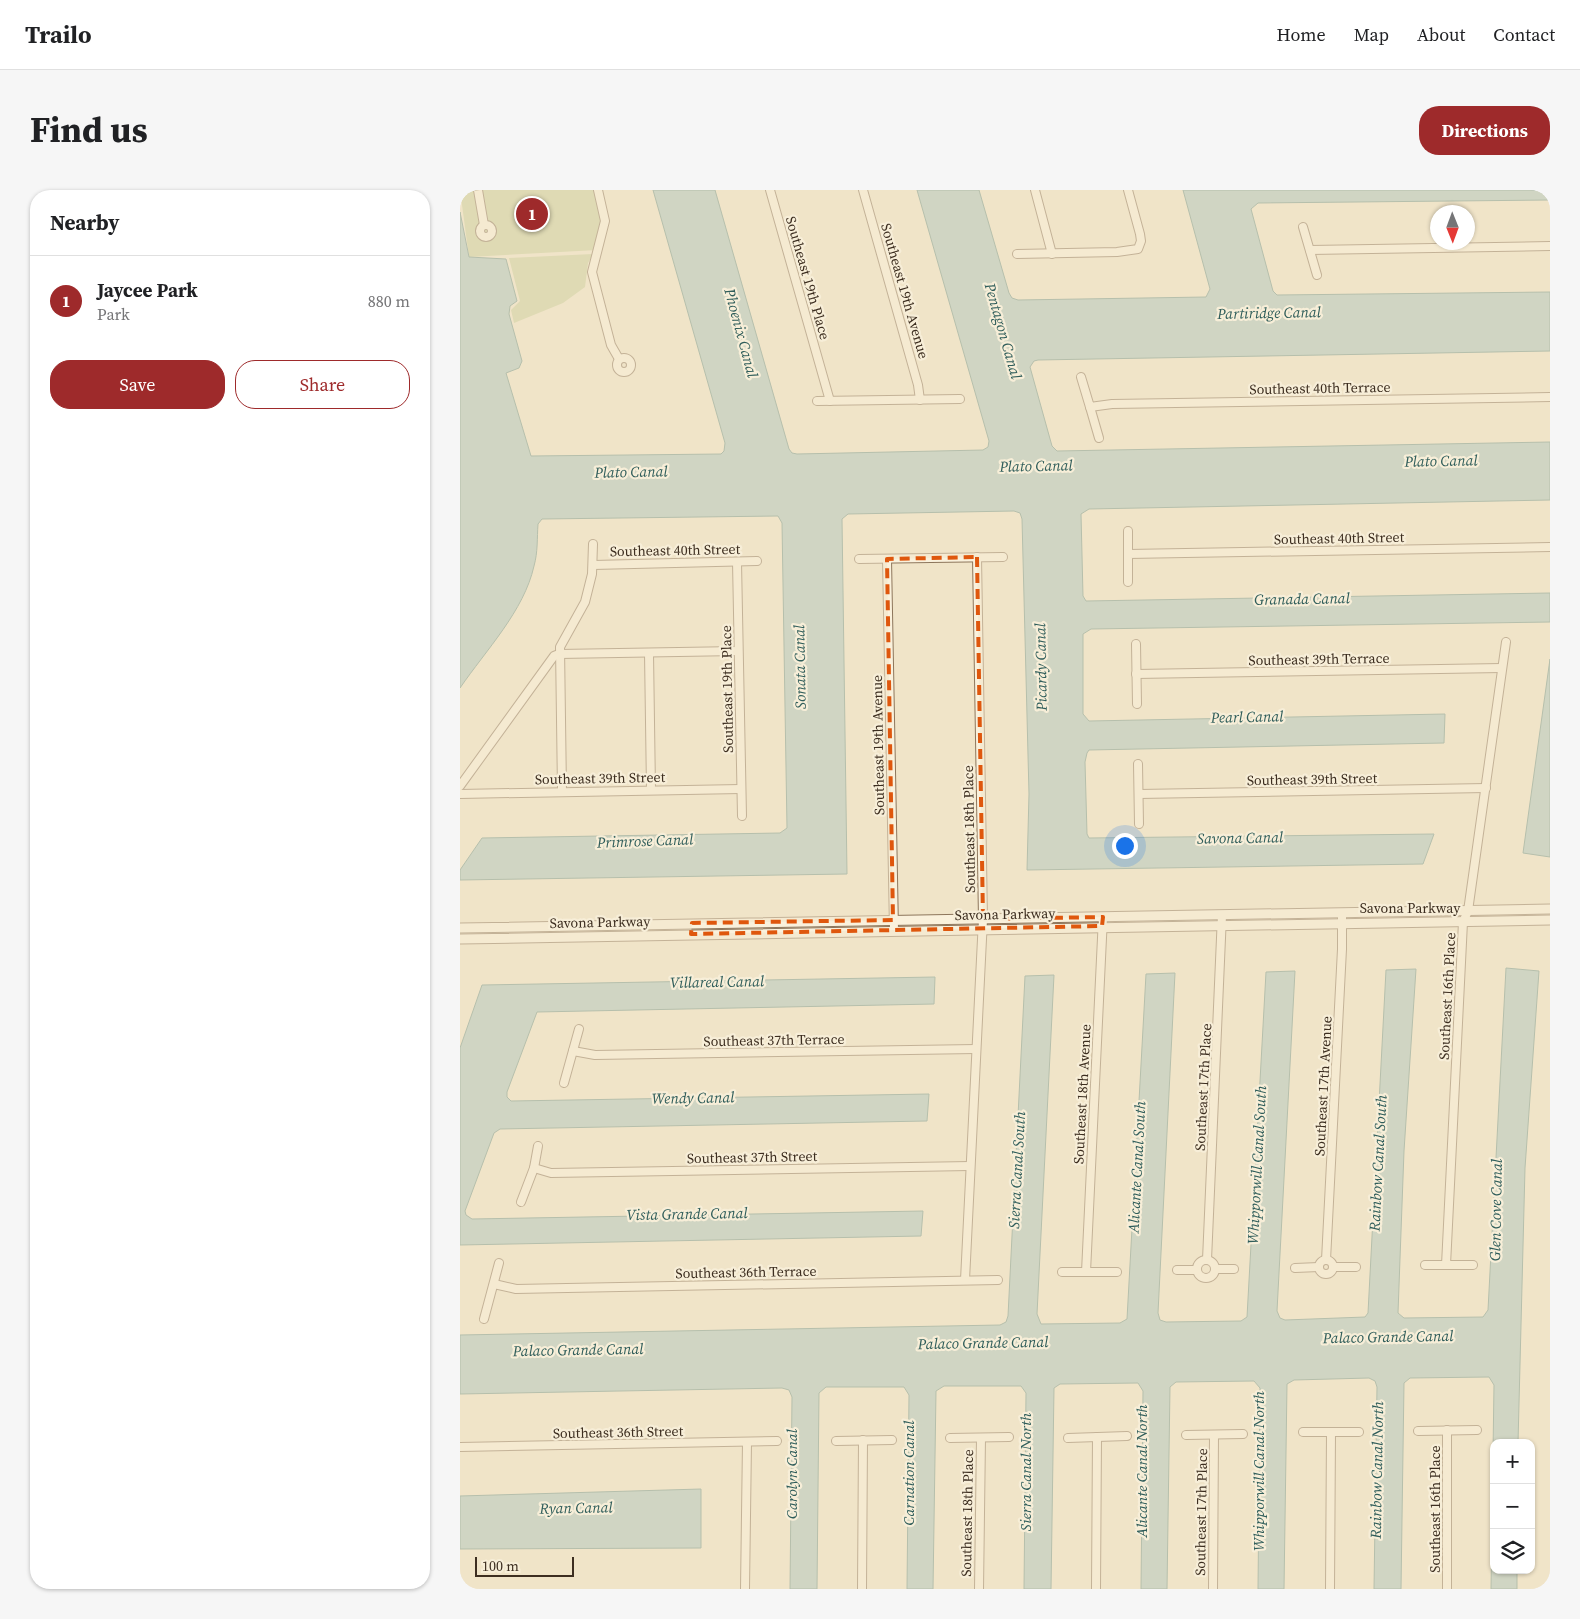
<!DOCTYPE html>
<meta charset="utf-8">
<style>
body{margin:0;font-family:"Source Serif 4",serif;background:#f6f6f6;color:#202124}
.controls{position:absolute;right:15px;bottom:15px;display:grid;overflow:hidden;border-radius:10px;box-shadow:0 1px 4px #0004}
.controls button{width:45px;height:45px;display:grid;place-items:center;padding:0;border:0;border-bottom:1px solid #e0e0e0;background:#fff;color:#202124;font:25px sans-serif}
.compass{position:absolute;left:970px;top:15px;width:45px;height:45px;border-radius:50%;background:#fff;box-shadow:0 1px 4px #0004;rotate:179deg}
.scale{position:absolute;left:15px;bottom:12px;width:99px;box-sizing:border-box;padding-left:5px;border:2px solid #3d2e20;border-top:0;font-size:14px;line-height:18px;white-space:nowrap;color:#3d2e20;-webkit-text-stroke:4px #f7eed8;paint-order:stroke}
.you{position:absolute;left:664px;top:655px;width:18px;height:18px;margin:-12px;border:4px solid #fff;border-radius:50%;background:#1a73e8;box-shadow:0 0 0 8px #1a73e833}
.badge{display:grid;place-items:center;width:32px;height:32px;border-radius:50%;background:#9e2a2b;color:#fff;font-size:16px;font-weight:700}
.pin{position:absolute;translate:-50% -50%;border:2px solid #fff;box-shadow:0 1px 5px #0006}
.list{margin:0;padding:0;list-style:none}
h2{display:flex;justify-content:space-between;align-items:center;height:65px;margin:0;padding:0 20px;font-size:21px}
h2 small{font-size:16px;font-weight:400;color:#757577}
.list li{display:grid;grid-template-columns:32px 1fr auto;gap:15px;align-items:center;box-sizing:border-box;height:90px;padding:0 20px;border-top:1px solid #e0e0e0}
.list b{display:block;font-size:19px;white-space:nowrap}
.list p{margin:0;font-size:16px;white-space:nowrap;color:#757577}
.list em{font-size:16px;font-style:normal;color:#757577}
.actions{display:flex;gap:10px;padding:15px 20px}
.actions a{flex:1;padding:11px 0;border:1px solid #9e2a2b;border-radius:20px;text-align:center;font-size:18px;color:#9e2a2b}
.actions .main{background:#9e2a2b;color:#fff}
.icon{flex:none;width:28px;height:28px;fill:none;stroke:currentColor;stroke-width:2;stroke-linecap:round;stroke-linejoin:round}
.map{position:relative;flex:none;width:1090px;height:1399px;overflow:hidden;border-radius:20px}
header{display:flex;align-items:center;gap:30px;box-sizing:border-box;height:70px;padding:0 25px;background:#fff;border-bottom:1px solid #e0e0e0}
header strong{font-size:24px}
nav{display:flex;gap:28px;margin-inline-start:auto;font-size:18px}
.intro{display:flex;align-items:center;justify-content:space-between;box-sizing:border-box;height:120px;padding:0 30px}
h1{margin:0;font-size:35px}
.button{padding:12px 22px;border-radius:20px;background:#9e2a2b;color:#fff;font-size:18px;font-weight:700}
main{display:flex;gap:30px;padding:0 30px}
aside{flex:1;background:#fff;border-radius:20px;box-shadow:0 1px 4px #0004}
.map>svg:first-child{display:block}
</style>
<header>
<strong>Trailo</strong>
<nav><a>Home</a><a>Map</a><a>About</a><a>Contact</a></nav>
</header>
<div class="intro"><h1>Find us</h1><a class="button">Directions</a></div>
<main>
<aside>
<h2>Nearby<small></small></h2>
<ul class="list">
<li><span class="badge">1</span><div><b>Jaycee Park</b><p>Park</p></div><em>880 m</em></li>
</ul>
<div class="actions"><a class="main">Save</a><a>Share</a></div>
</aside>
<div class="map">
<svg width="1090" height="1399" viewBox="0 0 1090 1399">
<rect width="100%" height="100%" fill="#f0e4c8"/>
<g fill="#c9cf9b">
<path d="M 0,0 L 137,0 L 143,41 L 137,60 L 9,67 Z"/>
<path d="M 133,64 L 128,73 L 125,97 L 103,113 L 54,133 L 51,120 L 60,111 L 49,68 Z"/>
</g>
<g fill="#a9c4bc" stroke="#6f938a">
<path d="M 193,0 L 255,0 L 329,259 L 332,263 L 337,264 L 523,260 L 528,257 L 529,251 L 457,0 L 519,0 L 549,103 L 552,108 L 558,110 L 746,107 L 750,99 L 723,0 L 1090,0 L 1090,10 L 798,13 L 791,19 L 813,101 L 817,105 L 1090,102 L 1090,161 L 578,170 L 574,171 L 570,177 L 592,256 L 597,261 L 1090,252 L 1090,310 L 629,319 L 621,324 L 623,406 L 626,411 L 1090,403 L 1090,432 L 631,439 L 623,444 L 623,524 L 629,531 L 985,524 L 984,553 L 629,560 L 627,563 L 625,572 L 627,644 L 629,648 L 974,644 L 963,674 L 567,680 L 569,604 L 562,329 L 560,323 L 554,321 L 388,324 L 382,329 L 387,684 L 0,690 L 0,680 L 22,648 L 320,643 L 327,638 L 322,333 L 318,326 L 82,329 L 78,334 C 77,348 78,362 74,376 C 64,421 26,460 0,498 L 0,22 L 9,67 L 46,69 L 57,111 L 50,116 L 49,124 L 62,171 L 59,178 L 46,183 L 71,266 L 261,264 L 264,261 L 265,253 Z"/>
<path d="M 1090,469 L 1090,667 L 1063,663 Z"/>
<path d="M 1046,778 L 1079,781 L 1065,978 L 1058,1253 L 1034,1253 L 1034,1380 L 1057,1380 L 1057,1399 L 1031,1399 L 1034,1195 L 1029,1187 L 950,1188 L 944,1193 L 941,1399 L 914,1399 L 917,1197 L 915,1191 L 909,1188 L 834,1190 L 827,1194 L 824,1399 L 798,1399 L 800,1198 L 794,1191 L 716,1192 L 710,1197 L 707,1399 L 681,1399 L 683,1201 L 678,1193 L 600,1194 L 594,1198 L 591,1399 L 564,1399 L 566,1203 L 561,1196 L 484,1196 L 476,1201 L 473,1399 L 447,1399 L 449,1205 L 444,1197 L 366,1197 L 359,1203 L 357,1399 L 330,1399 L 332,1207 L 329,1200 L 322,1198 L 0,1204 L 0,1145 L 540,1135 L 546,1132 L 548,1126 L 565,786 L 594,785 L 577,1124 L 581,1134 L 660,1133 L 667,1129 L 686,784 L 715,783 L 698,1123 L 700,1130 L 706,1132 L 781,1131 L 787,1127 L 806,782 L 835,781 L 817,1121 L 820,1128 L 825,1130 L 905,1127 L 908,1123 L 926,780 L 956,779 L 944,961 L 938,1123 L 944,1128 L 1023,1127 L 1028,1120 Z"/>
<path d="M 475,787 L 474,814 L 77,822 L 47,902 L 47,907 L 51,911 L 469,904 L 467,931 L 40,939 L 34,943 L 5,1021 L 6,1025 L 12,1029 L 463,1021 L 461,1046 L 0,1055 L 0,858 L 22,795 Z"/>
<path d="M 241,1299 L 241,1358 L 0,1359 L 0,1306 Z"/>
</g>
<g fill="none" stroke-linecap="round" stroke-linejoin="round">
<defs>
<g id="minor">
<path d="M 18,0 L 24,35"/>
<path d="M 138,0 L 145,31 L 132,82 L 151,155 L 159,169"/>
<path d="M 310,0 L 370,211"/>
<path d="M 403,0 L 458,195 L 460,210"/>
<path d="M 575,0 L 592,64"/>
<circle cx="26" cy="41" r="6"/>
<path d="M 843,37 L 857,85"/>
<path d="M 850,60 L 1090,56"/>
<path d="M 557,64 L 657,62 L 678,59 L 681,51 L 680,44 L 668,0"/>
<circle cx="164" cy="175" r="7"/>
<path d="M 621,187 L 630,217 L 652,214 L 1090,207"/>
<path d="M 357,211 L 500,209"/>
<path d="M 630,217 L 639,248"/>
<path d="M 668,341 L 668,364"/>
<path d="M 399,369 L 543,367"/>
<path d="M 427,369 L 434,740"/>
<path d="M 277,372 L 282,626"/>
<path d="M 133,375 L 297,371"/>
<path d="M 668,392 L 668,364 L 1090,357"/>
<path d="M 676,454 L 677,514"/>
<path d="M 189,463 L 191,600"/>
<path d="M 676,484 L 1042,478"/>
<path d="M 678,574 L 679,634"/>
<path d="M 0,596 L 94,466 L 99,464 L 278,461"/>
<path d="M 102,601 L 100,457 L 125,412 L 132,384 L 133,354"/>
<path d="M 0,604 L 281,599"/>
<path d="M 679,604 L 1026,598"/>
<path d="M 113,861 L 135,865 L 516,859"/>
<path d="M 104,893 L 119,839"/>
<path d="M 74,978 L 91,983 L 510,976"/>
<path d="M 61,1012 L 74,978 L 78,956"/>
<circle cx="866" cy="1077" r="7"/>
<path d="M 747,1070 L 762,725"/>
<path d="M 866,1070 L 882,759 L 882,723"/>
<circle cx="746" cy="1079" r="9"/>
<path d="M 965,1075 L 1013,1075"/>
<path d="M 986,1075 L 1003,732 L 1008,721 L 1046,452"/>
<path d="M 873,1077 L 896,1077"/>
<path d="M 835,1078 L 859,1077"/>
<path d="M 755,1079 L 774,1079"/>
<path d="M 717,1080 L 737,1080"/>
<path d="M 602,1082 L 657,1082"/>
<path d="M 626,1082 L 643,727"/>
<path d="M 505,1090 L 523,729 L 517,367"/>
<path d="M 34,1094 L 56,1099 L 107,1098 L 538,1090"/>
<path d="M 24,1129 L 39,1073"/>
<path d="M 958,1241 L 1017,1240"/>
<path d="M 843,1242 L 899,1242"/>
<path d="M 726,1245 L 783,1244"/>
<path d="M 490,1248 L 549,1247"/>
<path d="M 608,1248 L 667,1246"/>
<path d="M 376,1251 L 432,1250"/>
<path d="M 0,1257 L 317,1251"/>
<path d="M 285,1399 L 287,1252"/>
<path d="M 402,1399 L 403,1250"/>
<path d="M 519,1399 L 521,1248"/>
<path d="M 636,1399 L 637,1247"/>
<path d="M 753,1399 L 754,1245"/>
<path d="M 870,1399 L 871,1243"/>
<path d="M 987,1399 L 987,1240"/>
</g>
<g id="tertiary">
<path d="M 0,738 L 1090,719"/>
<path d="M 0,749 L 1090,730"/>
</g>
</defs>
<use href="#minor" stroke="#8d765c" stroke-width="10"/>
<use href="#tertiary" stroke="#8d765c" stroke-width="11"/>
<use href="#minor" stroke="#faf1dc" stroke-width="8"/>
<use href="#tertiary" stroke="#faf1dc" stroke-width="9"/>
</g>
<path d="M0 0H1090V1399H0ZM 517,367 L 523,729 L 643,727 L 642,736 L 231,744 L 232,733 L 433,730 L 427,369 Z" fill="#f0e4c8" fill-opacity=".55" fill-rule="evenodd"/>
<path fill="none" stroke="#df570d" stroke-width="4" stroke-dasharray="10 6" stroke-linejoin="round" d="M 517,367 L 523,729 L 643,727 L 642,736 L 231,744 L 232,733 L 433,730 L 427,369 Z"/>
<g text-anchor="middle" stroke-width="4.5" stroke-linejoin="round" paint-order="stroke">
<g font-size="14" fill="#3d2e20" stroke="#f7eed8">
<text transform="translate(348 88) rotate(74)" y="5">Southeast 19th Place</text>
<text transform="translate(445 101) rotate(74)" y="5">Southeast 19th Avenue</text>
<text transform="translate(860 198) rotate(-1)" y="5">Southeast 40th Terrace</text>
<text transform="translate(879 348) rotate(-1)" y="5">Southeast 40th Street</text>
<text transform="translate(215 360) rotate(-1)" y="5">Southeast 40th Street</text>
<text transform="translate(859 469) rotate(-1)" y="5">Southeast 39th Terrace</text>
<text transform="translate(267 499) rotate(-91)" y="5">Southeast 19th Place</text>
<text transform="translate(418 555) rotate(-91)" y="5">Southeast 19th Avenue</text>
<text transform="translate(140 588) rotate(-1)" y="5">Southeast 39th Street</text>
<text transform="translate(852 589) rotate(-1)" y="5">Southeast 39th Street</text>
<text transform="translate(509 639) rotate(-91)" y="5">Southeast 18th Place</text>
<text x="950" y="723">Savona Parkway</text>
<text transform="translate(545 724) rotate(-1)" y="5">Savona Parkway</text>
<text transform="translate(140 732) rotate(-1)" y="5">Savona Parkway</text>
<text transform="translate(987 806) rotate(-87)" y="5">Southeast 16th Place</text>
<text transform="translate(314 850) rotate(-1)" y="5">Southeast 37th Terrace</text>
<text transform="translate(863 896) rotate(-87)" y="5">Southeast 17th Avenue</text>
<text transform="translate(743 897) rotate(-87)" y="5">Southeast 17th Place</text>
<text transform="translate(622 904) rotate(-87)" y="5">Southeast 18th Avenue</text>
<text transform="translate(292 967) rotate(-1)" y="5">Southeast 37th Street</text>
<text transform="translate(286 1082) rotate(-1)" y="5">Southeast 36th Terrace</text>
<text transform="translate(158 1242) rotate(-1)" y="5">Southeast 36th Street</text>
<text transform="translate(975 1319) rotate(-90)" y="5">Southeast 16th Place</text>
<text transform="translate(741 1322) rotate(-89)" y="5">Southeast 17th Place</text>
<text transform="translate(507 1323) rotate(-89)" y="5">Southeast 18th Place</text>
</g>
<g font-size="15" font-style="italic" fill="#2f5d5a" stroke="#f7eed8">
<text transform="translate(809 123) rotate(-1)" y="5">Partiridge Canal</text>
<text transform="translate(543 141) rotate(74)" y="5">Pentagon Canal</text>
<text transform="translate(281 143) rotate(75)" y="5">Phoenix Canal</text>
<text transform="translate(981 271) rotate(-1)" y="5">Plato Canal</text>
<text transform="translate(576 276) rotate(-1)" y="5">Plato Canal</text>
<text transform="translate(171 282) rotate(-1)" y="5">Plato Canal</text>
<text transform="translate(842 409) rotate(-1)" y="5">Granada Canal</text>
<text transform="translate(340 477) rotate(-91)" y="5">Sonata Canal</text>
<text transform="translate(581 477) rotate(-91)" y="5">Picardy Canal</text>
<text transform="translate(787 527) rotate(-1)" y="5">Pearl Canal</text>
<text transform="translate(780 648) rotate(-1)" y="5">Savona Canal</text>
<text transform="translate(185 651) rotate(-2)" y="5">Primrose Canal</text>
<text transform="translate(257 792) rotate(-1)" y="5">Villareal Canal</text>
<text transform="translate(233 908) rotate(-1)" y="5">Wendy Canal</text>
<text transform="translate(918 973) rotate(-87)" y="5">Rainbow Canal South</text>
<text transform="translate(797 975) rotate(-87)" y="5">Whipporwill Canal South</text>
<text transform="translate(677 977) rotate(-87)" y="5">Alicante Canal South</text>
<text transform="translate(557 980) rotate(-87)" y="5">Sierra Canal South</text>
<text transform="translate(1036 1020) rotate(-89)" y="5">Glen Cove Canal</text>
<text transform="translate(227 1024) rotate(-1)" y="5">Vista Grande Canal</text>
<text transform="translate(928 1147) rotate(-1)" y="5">Palaco Grande Canal</text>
<text transform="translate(523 1153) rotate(-1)" y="5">Palaco Grande Canal</text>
<text transform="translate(118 1160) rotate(-1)" y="5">Palaco Grande Canal</text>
<text transform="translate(917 1280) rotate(-89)" y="5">Rainbow Canal North</text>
<text transform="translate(682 1281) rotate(-90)" y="5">Alicante Canal North</text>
<text transform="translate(799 1281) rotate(-90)" y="5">Whipporwill Canal North</text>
<text transform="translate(566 1282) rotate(-90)" y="5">Sierra Canal North</text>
<text transform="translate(449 1283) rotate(-90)" y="5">Carnation Canal</text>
<text transform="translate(332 1284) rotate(-90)" y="5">Carolyn Canal</text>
<text transform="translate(116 1318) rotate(-1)" y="5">Ryan Canal</text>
</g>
</g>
</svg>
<div class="controls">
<button>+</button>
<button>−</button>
<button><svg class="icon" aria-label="layers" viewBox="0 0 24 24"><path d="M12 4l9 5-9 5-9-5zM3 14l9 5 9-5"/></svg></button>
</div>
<svg class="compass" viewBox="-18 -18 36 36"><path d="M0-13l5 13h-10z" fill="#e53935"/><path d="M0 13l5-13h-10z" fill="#757577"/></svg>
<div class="scale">100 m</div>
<div class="you"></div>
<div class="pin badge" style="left:72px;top:24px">1</div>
</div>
</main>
